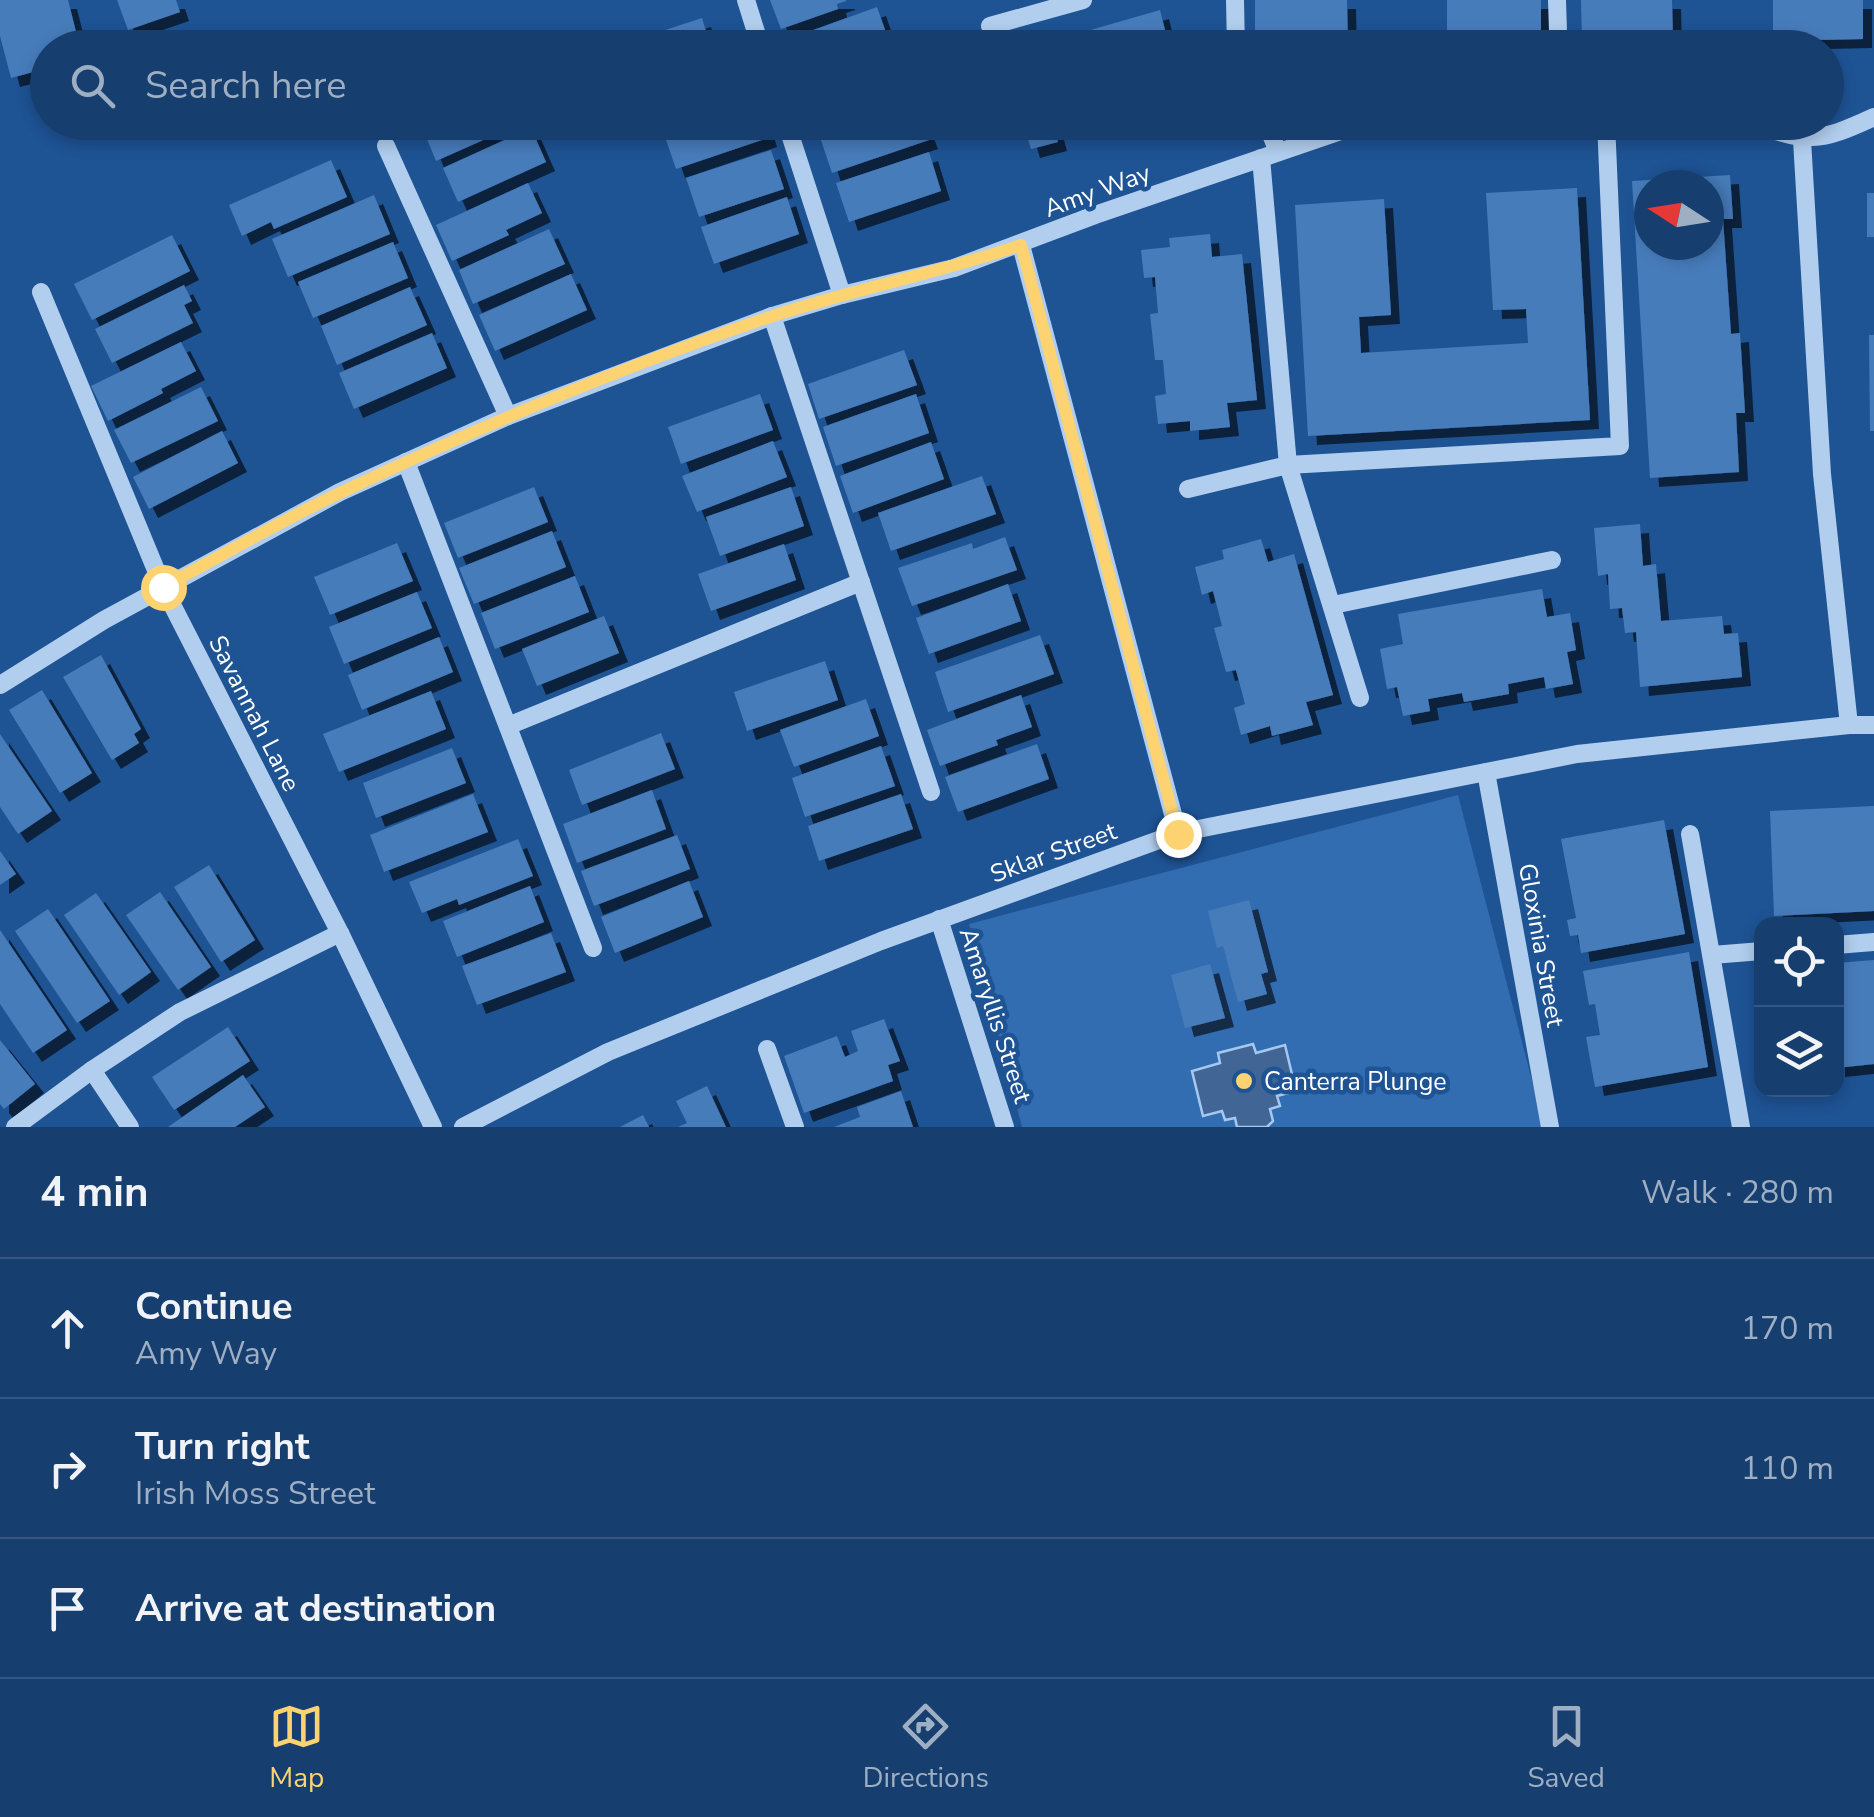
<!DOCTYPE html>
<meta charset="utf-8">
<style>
body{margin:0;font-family:"Nunito Sans",sans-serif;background:#234977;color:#f1f3f6}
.controls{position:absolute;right:30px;bottom:30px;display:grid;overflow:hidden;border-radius:20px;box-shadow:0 5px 15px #0003}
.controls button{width:90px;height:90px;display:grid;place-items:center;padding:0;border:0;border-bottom:2px solid #355782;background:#163e6f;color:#f1f3f6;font:50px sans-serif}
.compass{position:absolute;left:1634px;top:170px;width:90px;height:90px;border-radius:50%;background:#163e6f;box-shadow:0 5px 15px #0003;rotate:282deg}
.stop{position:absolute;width:30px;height:30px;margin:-22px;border:8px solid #fdd371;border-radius:50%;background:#fff}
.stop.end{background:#fdd371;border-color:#fff;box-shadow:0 2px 10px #0008}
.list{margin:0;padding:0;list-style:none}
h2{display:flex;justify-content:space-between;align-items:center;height:130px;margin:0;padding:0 40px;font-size:42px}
h2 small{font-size:32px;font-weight:400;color:#9eaec3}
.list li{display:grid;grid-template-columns:65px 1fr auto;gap:30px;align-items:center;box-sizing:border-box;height:140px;padding:0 40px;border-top:2px solid #355782}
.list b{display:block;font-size:38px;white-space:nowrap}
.list p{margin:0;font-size:32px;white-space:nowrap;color:#9eaec3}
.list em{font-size:32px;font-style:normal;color:#9eaec3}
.icon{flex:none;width:55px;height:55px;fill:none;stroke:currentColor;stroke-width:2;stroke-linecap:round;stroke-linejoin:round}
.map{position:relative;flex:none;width:1874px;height:1127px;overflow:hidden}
.search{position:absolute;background:#163e6f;box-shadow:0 5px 15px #0003;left:30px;right:30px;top:30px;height:110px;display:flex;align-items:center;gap:25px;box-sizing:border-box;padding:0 35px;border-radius:55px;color:#9eaec3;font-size:38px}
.sheet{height:550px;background:#163e6f}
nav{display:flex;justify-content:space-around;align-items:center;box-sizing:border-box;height:140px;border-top:2px solid #355782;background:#163e6f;font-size:28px;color:#9eaec3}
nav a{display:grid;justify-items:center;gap:5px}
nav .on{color:#fdd371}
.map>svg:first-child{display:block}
</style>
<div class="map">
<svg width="1874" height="1127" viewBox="0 0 1874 1127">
<defs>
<filter id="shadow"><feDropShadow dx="9" dy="9" stdDeviation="0" flood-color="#0009"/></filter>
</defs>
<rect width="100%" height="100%" fill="#1e5394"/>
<path fill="#326db2" d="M 1458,795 L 1544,1127 L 1022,1127 L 969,924 Z"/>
<path fill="#416695" stroke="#a5c8f0" stroke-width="2.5" d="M 1253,1044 L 1256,1053 L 1285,1045 L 1296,1091 L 1277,1096 L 1280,1106 L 1270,1109 L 1273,1121 L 1267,1127 L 1237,1127 L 1235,1118 L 1225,1120 L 1222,1111 L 1203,1116 L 1192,1071 L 1220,1063 L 1218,1053 Z"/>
<g fill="#477cbb" fill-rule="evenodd" filter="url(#shadow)">
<path d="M 0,0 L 68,0 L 80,48 L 48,48 L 48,68 L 11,78 L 0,36 Z"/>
<path d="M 117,0 L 176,0 L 180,12 L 128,30 Z"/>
<path d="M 770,0 L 846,0 L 846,1 L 837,4 L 838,9 L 781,29 Z"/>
<path d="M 1255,0 L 1347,0 L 1348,47 L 1255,48 Z"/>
<path d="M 1447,0 L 1541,0 L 1541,44 L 1447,45 Z"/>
<path d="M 1581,0 L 1672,0 L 1673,40 L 1582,42 Z"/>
<path d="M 1773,0 L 1863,0 L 1863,39 L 1773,41 Z"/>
<path d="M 877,7 L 890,44 L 880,48 L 789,48 L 786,40 Z"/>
<path d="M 1160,10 L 1167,38 L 1189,32 L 1194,48 L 1028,48 Z"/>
<path d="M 702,18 L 711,48 L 613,48 L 613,47 Z"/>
<path d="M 420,122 L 505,122 L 508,129 L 436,161 Z"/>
<path d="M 697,122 L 763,122 L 768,138 L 676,169 L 664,134 Z"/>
<path d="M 862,122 L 922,122 L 929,140 L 832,173 L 820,137 Z"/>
<path d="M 1023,122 L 1081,122 L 1081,124 L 1055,131 L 1058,142 L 1031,149 Z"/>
<path d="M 531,128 L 546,162 L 458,202 L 443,168 Z"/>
<path d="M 771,150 L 784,189 L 699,217 L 686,178 Z"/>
<path d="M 929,152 L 941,191 L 849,222 L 836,183 Z"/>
<path d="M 331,160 L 347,197 L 274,229 L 271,222 L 242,236 L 229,205 Z"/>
<path d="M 1730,175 L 1733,219 L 1723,219 L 1731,334 L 1740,333 L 1745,413 L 1736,413 L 1739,472 L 1650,478 L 1632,181 ZM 1649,185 L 1709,185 L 1709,245 L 1649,245 Z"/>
<path d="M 528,183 L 542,213 L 506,230 L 509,235 L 452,261 L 436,225 Z"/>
<path d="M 1577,188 L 1590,420 L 1308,436 L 1295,205 L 1384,199 L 1391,315 L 1359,317 L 1361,353 L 1528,343 L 1526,309 L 1493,310 L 1486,193 Z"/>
<rect x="1867" y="193" width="7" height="44"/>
<path d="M 374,195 L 390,234 L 288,277 L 272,239 Z"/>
<path d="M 787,197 L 799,234 L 714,264 L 701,227 Z"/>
<path d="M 549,229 L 565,264 L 473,304 L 459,270 Z"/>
<path d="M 1210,234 L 1212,257 L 1242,254 L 1257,400 L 1227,403 L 1230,427 L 1190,431 L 1190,421 L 1158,424 L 1155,396 L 1166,394 L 1163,360 L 1155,360 L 1150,314 L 1158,313 L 1155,277 L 1144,278 L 1141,250 L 1170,247 L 1169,238 Z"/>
<path d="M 172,235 L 190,271 L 92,320 L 74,284 Z"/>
<path d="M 393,242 L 408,278 L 313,318 L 298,282 Z"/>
<path d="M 571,274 L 587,310 L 495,351 L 479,315 Z"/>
<path d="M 184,285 L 192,301 L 184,305 L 193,323 L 112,363 L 95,329 Z"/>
<path d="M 410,287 L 427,325 L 337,365 L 321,326 Z"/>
<path d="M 432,333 L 447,368 L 354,409 L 339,373 Z"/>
<path d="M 1869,335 L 1874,335 L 1874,431 L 1870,431 Z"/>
<path d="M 181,342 L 196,371 L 161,389 L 163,393 L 108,421 L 91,386 Z"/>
<path d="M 904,350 L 917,385 L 819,419 L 808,384 Z"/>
<path d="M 201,387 L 218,421 L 131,463 L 114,430 Z"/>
<path d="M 760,394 L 773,430 L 681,464 L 668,427 Z"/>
<path d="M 916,394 L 929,433 L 836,466 L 823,427 Z"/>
<path d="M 222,431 L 238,463 L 149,509 L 133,477 Z"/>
<path d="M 773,441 L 787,477 L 697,512 L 682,476 Z"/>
<path d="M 931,442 L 944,479 L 853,513 L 840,476 Z"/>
<path d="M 982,476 L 996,514 L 891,551 L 878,513 Z"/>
<path d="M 534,487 L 548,522 L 458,558 L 444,523 Z"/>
<path d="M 791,487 L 804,526 L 720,556 L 706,517 Z"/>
<path d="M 1640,524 L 1643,566 L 1656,564 L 1661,621 L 1722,616 L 1724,634 L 1738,633 L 1742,677 L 1640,687 L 1636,632 L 1625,633 L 1622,608 L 1610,609 L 1608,574 L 1598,576 L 1594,528 Z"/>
<path d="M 552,531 L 566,567 L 474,604 L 459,568 Z"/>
<path d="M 1005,537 L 1017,570 L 912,606 L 898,568 L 972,543 L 973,549 Z"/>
<path d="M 1261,539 L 1268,562 L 1294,554 L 1333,695 L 1306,702 L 1313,725 L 1272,736 L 1270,726 L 1241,735 L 1234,708 L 1245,704 L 1236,670 L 1226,672 L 1214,628 L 1222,626 L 1213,591 L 1202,595 L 1195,567 L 1224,559 L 1222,550 Z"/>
<path d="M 397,543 L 413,581 L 330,615 L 314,577 Z"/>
<path d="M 784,544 L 796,580 L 711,611 L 698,574 Z"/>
<path d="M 575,576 L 589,612 L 495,649 L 481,613 Z"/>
<path d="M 1008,584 L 1021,621 L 929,654 L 916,618 Z"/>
<path d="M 1542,589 L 1547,617 L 1570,613 L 1576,650 L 1567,652 L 1573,684 L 1546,689 L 1544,677 L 1508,684 L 1509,694 L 1464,702 L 1462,693 L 1428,699 L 1430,711 L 1403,716 L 1397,687 L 1387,689 L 1380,649 L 1403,644 L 1398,614 Z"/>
<path d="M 417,592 L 432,628 L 344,664 L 329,627 Z"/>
<path d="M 604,616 L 619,653 L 537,686 L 522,649 Z"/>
<path d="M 1040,635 L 1054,674 L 948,712 L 935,672 Z"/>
<path d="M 439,637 L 453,672 L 362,710 L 348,675 Z"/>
<path d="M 101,655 L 141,729 L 134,734 L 139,743 L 112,760 L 63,677 Z"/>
<path d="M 825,661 L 838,700 L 747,731 L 734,692 Z"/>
<path d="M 42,690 L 92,773 L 60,793 L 9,710 Z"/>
<path d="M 431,691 L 446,729 L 339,772 L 323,734 Z"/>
<path d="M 1021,695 L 1032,727 L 996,740 L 998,745 L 940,766 L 927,730 Z"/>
<path d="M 866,699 L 879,736 L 794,767 L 780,730 Z"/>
<path d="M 661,733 L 675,769 L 582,805 L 569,770 Z"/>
<path d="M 0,734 L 52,811 L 18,834 L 0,807 Z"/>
<path d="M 1037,744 L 1049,779 L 958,812 L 945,777 Z"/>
<path d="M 881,746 L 895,786 L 805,817 L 792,778 Z"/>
<path d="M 452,748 L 466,783 L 376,818 L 363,783 Z"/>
<path d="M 652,790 L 666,829 L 577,863 L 563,824 Z"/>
<path d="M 473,794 L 488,832 L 384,872 L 370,835 Z"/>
<path d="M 901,794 L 913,829 L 819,861 L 808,826 Z"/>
<path d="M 1874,806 L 1874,911 L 1774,916 L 1770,811 Z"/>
<path d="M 1664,820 L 1685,934 L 1581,953 L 1578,935 L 1570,936 L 1567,920 L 1576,918 L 1561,839 Z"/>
<path d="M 677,835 L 690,869 L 594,906 L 581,871 Z"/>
<path d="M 518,839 L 533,876 L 459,905 L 457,899 L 422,913 L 409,882 Z"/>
<path d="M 0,851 L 16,874 L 0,885 Z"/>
<path d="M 209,865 L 255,940 L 221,962 L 174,887 Z"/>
<path d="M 689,881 L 703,917 L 615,953 L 601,917 Z"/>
<path d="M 530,886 L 544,922 L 457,957 L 443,921 Z"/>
<path d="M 160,892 L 211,967 L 178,990 L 126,915 Z"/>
<path d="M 96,893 L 151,972 L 119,995 L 64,915 Z"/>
<path d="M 1249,900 L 1268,972 L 1261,974 L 1267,994 L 1238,1002 L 1223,946 L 1217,948 L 1208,911 Z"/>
<path d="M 48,909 L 110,1001 L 77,1023 L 15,931 Z"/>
<path d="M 0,930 L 67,1030 L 33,1053 L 0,1004 Z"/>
<path d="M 551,933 L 566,972 L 477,1005 L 462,966 Z"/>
<path d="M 1689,952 L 1708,1067 L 1595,1087 L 1586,1037 L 1600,1035 L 1595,1004 L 1589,1005 L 1583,971 Z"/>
<path d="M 1874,960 L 1874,1064 L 1836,1068 L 1836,963 Z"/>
<path d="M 1210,964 L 1225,1018 L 1185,1028 L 1171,975 Z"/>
<path d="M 884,1019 L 900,1061 L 888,1065 L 893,1081 L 804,1113 L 784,1056 L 837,1036 L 845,1057 L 858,1051 L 851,1031 Z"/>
<path d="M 228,1027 L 250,1061 L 174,1110 L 152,1077 Z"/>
<path d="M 0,1040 L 35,1084 L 4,1109 L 0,1104 Z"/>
<path d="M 243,1075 L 265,1107 L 235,1127 L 168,1127 Z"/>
<path d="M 707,1086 L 726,1127 L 678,1127 L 687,1123 L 676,1101 Z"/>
<path d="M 901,1091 L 913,1127 L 834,1127 L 860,1117 L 857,1107 Z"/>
<path d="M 643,1115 L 649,1127 L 620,1127 Z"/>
</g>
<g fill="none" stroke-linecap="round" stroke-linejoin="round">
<g stroke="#b1ceef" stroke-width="18">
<path d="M 746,0 L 761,48"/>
<path d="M 1235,0 L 1236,48"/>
<path d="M 1557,0 L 1558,32"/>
<path d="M 990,26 L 1083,0"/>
<path d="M 786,122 L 842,295"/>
<path d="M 1266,122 L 1278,152"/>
<path d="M 1750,122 C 1807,143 1818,143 1874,117"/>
<path d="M 1802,140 L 1822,474 L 1849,725"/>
<path d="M 386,146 L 508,416"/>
<path d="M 1261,158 L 1288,465 L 1360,698"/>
<path d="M 1021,245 L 1178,833"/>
<path d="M 41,292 L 163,587 L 340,933 L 433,1127"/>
<path d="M 772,316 L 931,792"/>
<path d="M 406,462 L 593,948"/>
<path d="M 1188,489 L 1288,465 L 1620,446 L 1606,122"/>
<path d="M 1333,605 L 1552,560"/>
<path d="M 0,685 L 104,620 L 340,492 L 508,416 L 772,316 L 842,295 L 954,268 L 1095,215 L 1367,122"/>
<path d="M 508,726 L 861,582"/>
<path d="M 1486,772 L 1550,1127"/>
<path d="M 1690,834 L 1741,1127"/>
<path d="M 939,919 L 1005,1127"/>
<path d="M 1836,945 L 1874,942"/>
<path d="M 1712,955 L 1762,951"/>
<path d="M 767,1049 L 795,1127"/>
<path d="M 92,1070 L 130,1127"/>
<path d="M 15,1127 L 92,1070 L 180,1012 L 340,933"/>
<path d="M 463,1127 L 608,1052 L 881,941 L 1178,833 L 1577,754 L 1849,725 L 1874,725"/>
</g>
</g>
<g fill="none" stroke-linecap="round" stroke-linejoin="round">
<path stroke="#fdd371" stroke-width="12" d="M 163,587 C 223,555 282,520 344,491 C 483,425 627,365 773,316 C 854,289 939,273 1021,245 L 1178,834"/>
</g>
<circle fill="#fdd371" stroke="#1e5394" stroke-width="4" cx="1244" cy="1081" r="10"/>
<g text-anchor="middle" stroke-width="9" stroke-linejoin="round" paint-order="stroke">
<g font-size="25" fill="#fff" stroke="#1e5394">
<text transform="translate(1097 190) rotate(-20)" y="9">Amy Way</text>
<text transform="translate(255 713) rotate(63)" y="9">Savannah Lane</text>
<text transform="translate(1053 852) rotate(-20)" y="9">Sklar Street</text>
<text transform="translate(1542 945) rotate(80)" y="9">Gloxinia Street</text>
<text transform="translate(996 1015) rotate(72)" y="9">Amaryllis Street</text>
</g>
<g font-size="25" fill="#fff" stroke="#1e5394" text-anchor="start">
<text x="1264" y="1090">Canterra Plunge</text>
</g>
</g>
</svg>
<div class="controls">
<button><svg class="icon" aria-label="locate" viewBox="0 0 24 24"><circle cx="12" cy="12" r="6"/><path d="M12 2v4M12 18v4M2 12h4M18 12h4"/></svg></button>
<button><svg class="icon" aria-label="layers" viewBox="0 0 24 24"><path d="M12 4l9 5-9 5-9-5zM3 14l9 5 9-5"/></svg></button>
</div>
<svg class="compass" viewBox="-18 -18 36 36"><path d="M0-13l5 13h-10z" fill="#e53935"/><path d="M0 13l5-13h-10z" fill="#9eaec3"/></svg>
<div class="stop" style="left:163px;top:587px"></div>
<div class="stop end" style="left:1178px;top:834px"></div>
<div class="search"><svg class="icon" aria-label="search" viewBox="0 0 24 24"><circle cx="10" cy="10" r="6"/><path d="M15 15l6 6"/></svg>Search here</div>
</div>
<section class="sheet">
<h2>4 min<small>Walk · 280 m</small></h2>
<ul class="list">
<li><svg class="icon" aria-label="ahead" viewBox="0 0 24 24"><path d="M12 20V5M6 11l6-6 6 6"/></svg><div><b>Continue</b><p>Amy Way</p></div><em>170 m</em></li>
<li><svg class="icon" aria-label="right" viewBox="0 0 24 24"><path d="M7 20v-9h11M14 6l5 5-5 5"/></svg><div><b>Turn right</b><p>Irish Moss Street</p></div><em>110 m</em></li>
<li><svg class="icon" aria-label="arrive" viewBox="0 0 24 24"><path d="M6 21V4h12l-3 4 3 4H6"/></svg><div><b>Arrive at destination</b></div></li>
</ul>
</section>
<nav>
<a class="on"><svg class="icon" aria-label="map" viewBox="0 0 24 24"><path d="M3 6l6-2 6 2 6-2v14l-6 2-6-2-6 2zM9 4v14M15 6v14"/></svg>Map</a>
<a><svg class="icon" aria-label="directions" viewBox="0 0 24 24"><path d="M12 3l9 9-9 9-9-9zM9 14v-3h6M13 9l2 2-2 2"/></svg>Directions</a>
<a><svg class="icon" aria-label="saved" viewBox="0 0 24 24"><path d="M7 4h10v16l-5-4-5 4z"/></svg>Saved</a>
</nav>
